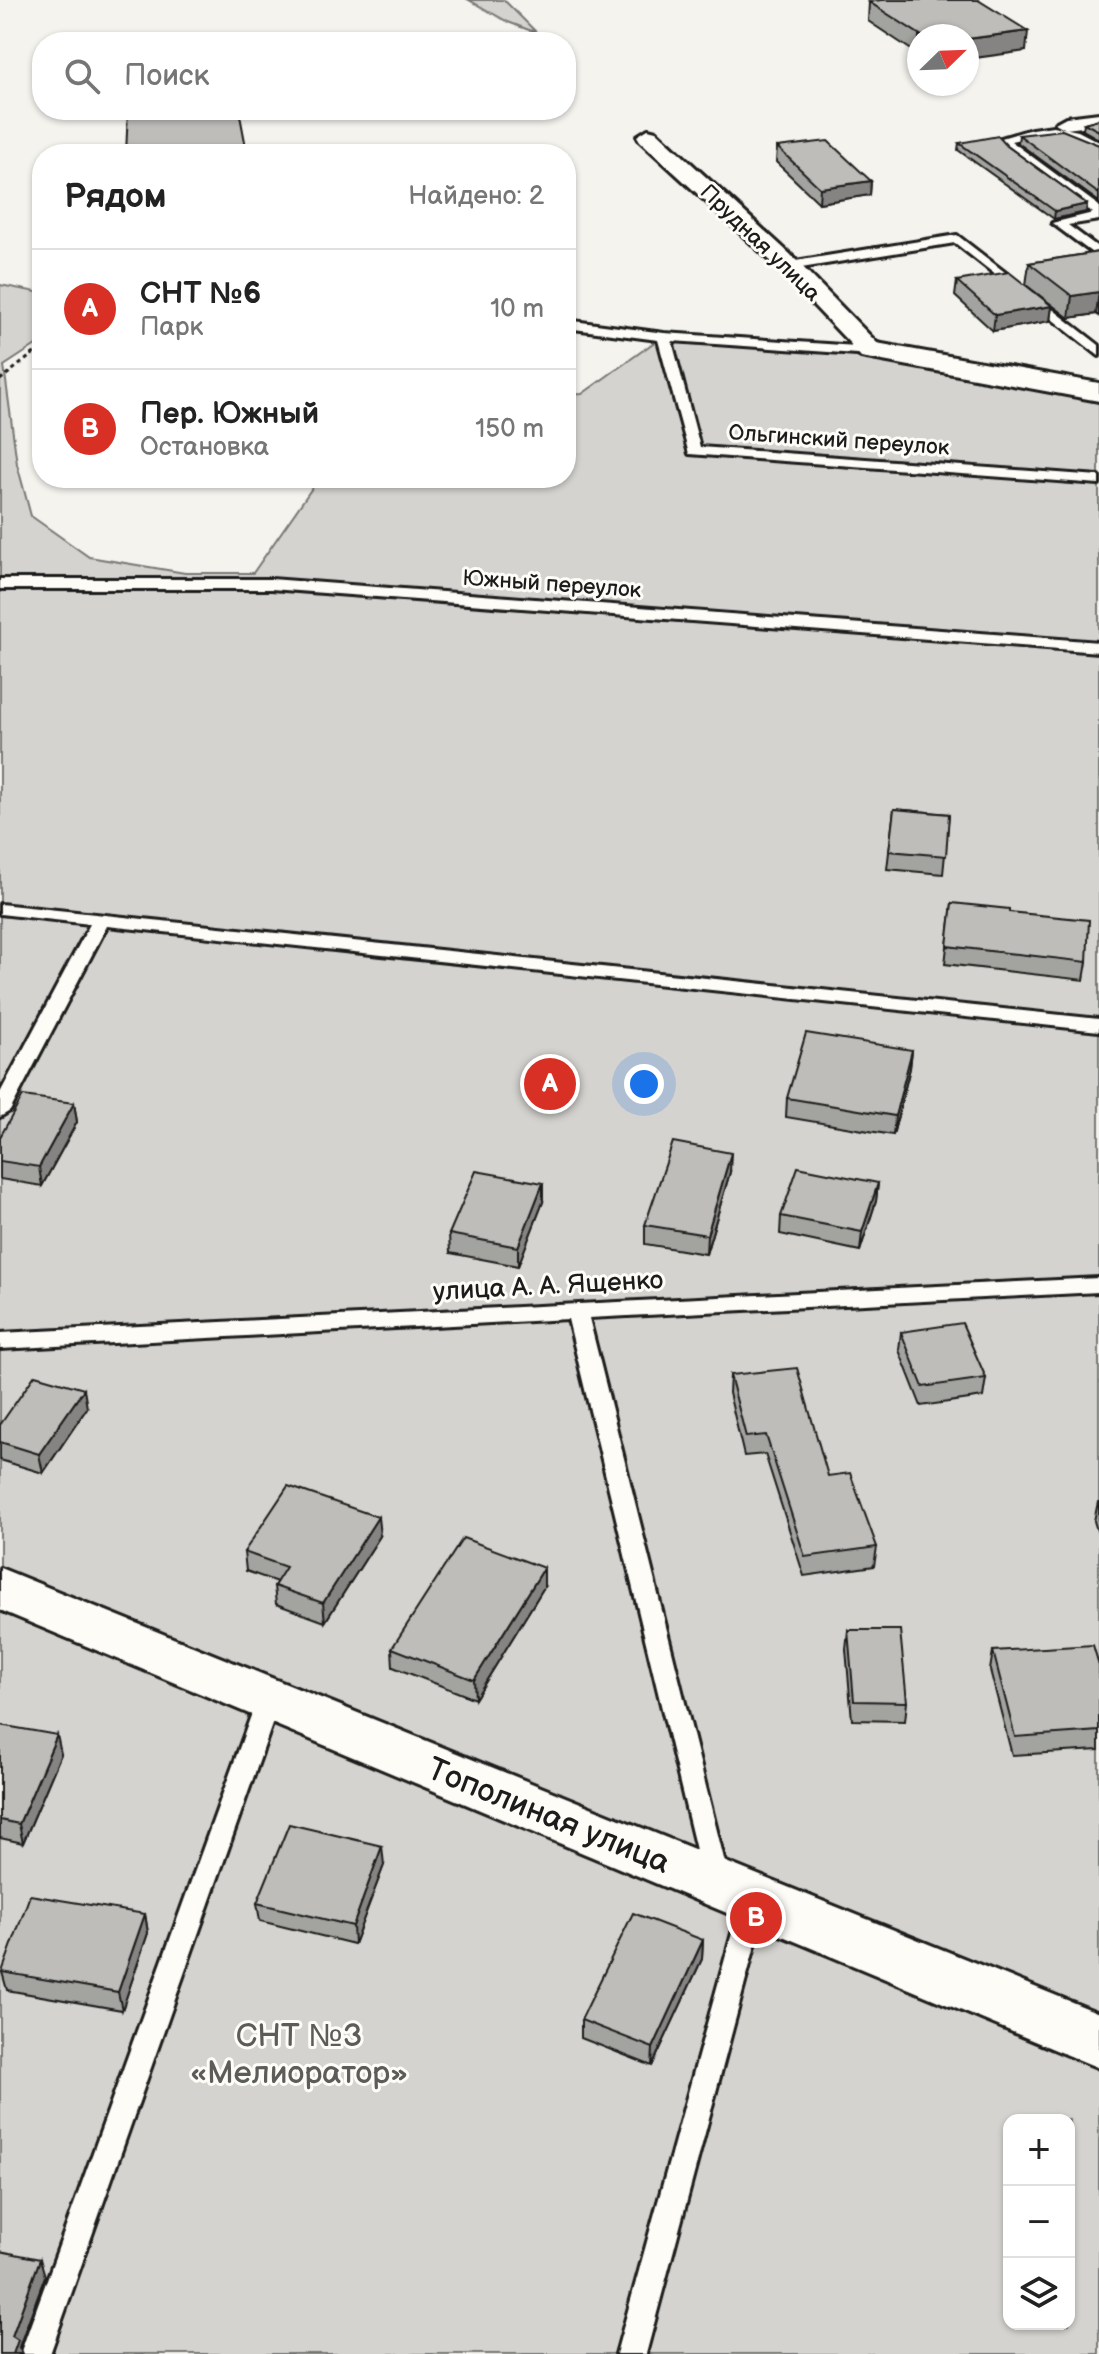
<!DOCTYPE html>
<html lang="ru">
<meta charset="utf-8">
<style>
body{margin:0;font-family:"Balsamiq Sans",sans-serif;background:#f6f6f6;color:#222}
.controls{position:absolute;right:24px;bottom:24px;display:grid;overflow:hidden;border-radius:16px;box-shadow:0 2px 6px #0004}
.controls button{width:72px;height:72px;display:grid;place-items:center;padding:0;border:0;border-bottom:2px solid #e0e0e0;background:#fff;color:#222;font:40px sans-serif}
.compass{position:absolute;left:907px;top:24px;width:72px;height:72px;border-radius:50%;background:#fff;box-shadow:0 2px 6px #0004;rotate:67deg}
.you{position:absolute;left:644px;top:1084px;width:28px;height:28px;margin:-20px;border:6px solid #fff;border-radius:50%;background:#1a73e8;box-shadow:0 0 0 12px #1a73e833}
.badge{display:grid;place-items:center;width:52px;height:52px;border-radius:50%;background:#d93025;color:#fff;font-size:26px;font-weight:700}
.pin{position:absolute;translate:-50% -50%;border:4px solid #fff;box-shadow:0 2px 8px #0006}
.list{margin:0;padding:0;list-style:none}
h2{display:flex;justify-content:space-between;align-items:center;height:104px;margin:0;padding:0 32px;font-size:34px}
h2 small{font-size:26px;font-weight:400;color:#767676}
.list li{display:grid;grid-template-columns:52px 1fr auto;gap:24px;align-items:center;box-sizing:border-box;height:120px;padding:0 32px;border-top:2px solid #e0e0e0}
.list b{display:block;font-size:30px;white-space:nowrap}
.list p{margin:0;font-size:26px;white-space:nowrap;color:#767676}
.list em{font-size:26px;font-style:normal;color:#767676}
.icon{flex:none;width:44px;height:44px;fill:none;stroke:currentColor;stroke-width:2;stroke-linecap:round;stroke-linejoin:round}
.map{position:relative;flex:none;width:1099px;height:2354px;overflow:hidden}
.search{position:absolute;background:#fff;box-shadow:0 2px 6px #0004;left:32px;top:32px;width:544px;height:88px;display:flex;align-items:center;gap:20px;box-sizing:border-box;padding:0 28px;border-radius:32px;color:#767676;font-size:30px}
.panel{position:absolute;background:#fff;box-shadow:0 2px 6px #0004;left:32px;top:144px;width:544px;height:344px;border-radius:32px}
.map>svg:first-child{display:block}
</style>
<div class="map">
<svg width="1099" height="2354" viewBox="0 0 1099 2354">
<rect width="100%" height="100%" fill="#f4f3ee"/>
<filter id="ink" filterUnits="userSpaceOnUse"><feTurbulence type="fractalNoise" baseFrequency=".0125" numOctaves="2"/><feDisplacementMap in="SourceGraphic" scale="16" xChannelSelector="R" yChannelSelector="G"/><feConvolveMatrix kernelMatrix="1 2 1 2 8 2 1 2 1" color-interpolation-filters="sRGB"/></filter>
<g filter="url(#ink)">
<g fill="#d4d3cf" stroke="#787876" stroke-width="2" fill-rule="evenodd">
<path d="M 469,0 L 504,0 L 537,33 L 508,22 Z"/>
<path d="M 0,285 L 42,293 L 42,341 L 4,366 L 17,464 L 31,516 L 89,557 L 185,573 L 253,573 L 319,478 L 566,478 L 566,395 L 582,394 L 656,341 L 876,348 L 1099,389 L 1099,2023 L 0,1595 Z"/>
<path d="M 0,1606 L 1099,2062 L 1099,2354 L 0,2354 ZM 1009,2120 L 1069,2120 L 1069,2324 L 1009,2324 Z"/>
</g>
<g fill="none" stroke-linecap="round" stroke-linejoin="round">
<defs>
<g id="service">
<path d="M 1053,126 L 1078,131 L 1099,142 L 1099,150 L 1062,134 L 1043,134 L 1011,141 L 1099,206 L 1099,220 L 1068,225 L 1099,248 L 1099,258 L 1052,223 L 1093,213 L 1008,151 L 998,139 L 1032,129 Z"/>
<path d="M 957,235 L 1099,345 L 1099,356 L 955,243 L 789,270 L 783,266 L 789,262 Z"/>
<path d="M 566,320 L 664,333 L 871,347 L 878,351 L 871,355 L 672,341 L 700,447 L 1099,476 L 1099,484 L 689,454 L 658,340 L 566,328 Z"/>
<path d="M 0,579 L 271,579 L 1099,642 L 1099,652 L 271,589 L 0,589 Z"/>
<path d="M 0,904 L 1099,1019 L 1099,1031 L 107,926 L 10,1111 L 0,1117 L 0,1093 L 90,924 L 0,914 Z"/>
<path d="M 1099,1278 L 1099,1292 L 589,1318 L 730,1883 L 726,1891 L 717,1894 L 708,1891 L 704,1883 L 568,1319 L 0,1349 L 0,1333 Z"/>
<path d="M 269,1689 L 278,1692 L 281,1699 L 50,2354 L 20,2354 L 257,1699 L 260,1692 Z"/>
<path d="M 755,1886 L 764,1889 L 768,1897 L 646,2354 L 616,2354 L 742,1897 L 746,1889 Z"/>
</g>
<g id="minor">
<path d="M 1099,113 L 1099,125 L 1066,129 L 1055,123 L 1066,117 Z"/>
<path d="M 648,129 L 656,131 L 790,254 L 880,346 L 884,351 L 880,356 L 862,356 L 774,264 L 640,141 L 637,136 Z"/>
</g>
<g id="tertiary">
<path d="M 871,342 L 1099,383 L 1099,401 L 861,357 L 856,351 L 861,345 Z"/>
<path d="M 0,1568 L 1099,2013 L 1099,2068 L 0,1610 Z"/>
</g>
</defs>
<use href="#service" stroke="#1c1c1c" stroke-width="6"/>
<use href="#minor" stroke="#1c1c1c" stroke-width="6"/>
<use href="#tertiary" stroke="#1c1c1c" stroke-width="6"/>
<path stroke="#1c1c1c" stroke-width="3" stroke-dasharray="4 4" stroke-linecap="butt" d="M 0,380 L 42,347"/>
<use href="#service" fill="#fdfcf7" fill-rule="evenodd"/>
<use href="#minor" fill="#fdfcf7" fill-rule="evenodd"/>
<use href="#tertiary" fill="#fdfcf7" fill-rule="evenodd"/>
</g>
<g fill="#a3a3a0" stroke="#1c1c1c" stroke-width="2">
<path d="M 869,2 L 1026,51 L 967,36 L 919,36 L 919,55 L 868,21 Z"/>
<path d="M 1099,119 L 1099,139 L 1083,130 L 1084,123 Z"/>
<path d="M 1019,135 L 1099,145 L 1099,202 L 1018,143 Z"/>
<path d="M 959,143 L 1007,146 L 1087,204 L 1086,212 L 1054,219 L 958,150 Z"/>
<path d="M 777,147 L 871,181 L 870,195 L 819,203 L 776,162 Z"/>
<path d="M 1099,252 L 1099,316 L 1096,314 L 1069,318 L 1026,285 L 1029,263 Z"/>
<path d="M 957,281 L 1052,306 L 1050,321 L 993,331 L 955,296 Z"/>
<path d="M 894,809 L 949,814 L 943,874 L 887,869 Z"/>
<path d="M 952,903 L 1087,962 L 1084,980 L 945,964 Z"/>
<path d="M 912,1050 L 910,1068 L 893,1135 L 786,1117 L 787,1098 Z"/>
<path d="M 74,1103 L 77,1122 L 42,1186 L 0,1179 L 0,1137 Z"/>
<path d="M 730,1172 L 706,1254 L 645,1244 L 645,1225 Z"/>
<path d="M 878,1183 L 876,1201 L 860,1251 L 780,1234 L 781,1216 Z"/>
<path d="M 543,1202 L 518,1266 L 450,1253 L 449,1234 Z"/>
<path d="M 901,1332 L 986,1378 L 983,1397 L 921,1406 L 899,1350 Z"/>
<path d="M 730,1375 L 828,1476 L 877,1547 L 874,1566 L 804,1576 L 765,1454 L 744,1456 L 729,1393 Z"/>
<path d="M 87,1408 L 43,1473 L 0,1460 L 0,1425 Z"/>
<path d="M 1098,1502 L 1099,1502 L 1099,1537 L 1094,1521 Z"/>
<path d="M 380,1536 L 325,1622 L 276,1604 L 274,1586 L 277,1582 L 246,1571 L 244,1552 Z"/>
<path d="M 544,1587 L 475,1699 L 393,1667 L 392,1648 Z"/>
<path d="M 848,1630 L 907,1702 L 905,1721 L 852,1720 L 846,1649 Z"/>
<path d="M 993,1651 L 1099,1665 L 1099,1750 L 1012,1755 L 990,1670 Z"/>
<path d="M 0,1725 L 61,1754 L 23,1843 L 0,1838 Z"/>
<path d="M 384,1865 L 354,1944 L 260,1921 L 257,1903 Z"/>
<path d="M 145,1914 L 148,1933 L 122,2010 L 7,1990 L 2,1972 Z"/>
<path d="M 703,1940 L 702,1959 L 652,2066 L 581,2038 L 581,2020 Z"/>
</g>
<g fill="#858482" stroke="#1c1c1c" stroke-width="2">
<path d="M 1028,31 L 1026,51 L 967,59 L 967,39 Z"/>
<path d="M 246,147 L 247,154 L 189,154 Z"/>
<path d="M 871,181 L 870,195 L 819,203 L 820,188 Z"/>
<path d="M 1087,204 L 1086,212 L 1054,219 L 1055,211 Z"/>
<path d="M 1099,292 L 1096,314 L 1069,318 L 1072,296 Z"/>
<path d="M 1052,306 L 1050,321 L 993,331 L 995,315 Z"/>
<path d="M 912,1050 L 910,1068 L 893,1135 L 895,1116 Z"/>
<path d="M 74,1103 L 77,1122 L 42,1186 L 39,1167 Z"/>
<path d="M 731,1153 L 730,1172 L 706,1254 L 707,1235 Z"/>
<path d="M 543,1183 L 543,1202 L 518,1266 L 518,1247 Z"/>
<path d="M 878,1183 L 876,1201 L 860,1251 L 862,1232 Z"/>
<path d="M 84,1389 L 87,1408 L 43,1473 L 39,1454 Z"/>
<path d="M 378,1517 L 380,1536 L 325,1622 L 323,1603 Z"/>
<path d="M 544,1568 L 544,1587 L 475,1699 L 474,1680 Z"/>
<path d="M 57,1735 L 61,1754 L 23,1843 L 19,1824 Z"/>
<path d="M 382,1846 L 384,1865 L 354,1944 L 353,1926 Z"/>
<path d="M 145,1914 L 148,1933 L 122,2010 L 118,1992 Z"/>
<path d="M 703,1940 L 702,1959 L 652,2066 L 653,2048 Z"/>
<path d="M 40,2259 L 45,2276 L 19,2347 L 22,2354 L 13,2354 L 12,2336 Z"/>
</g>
<g fill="#bebdba" stroke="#1c1c1c" stroke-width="2">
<path d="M 881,0 L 978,0 L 1028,31 L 967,39 L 967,36 L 922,36 L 869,2 Z"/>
<path d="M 128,110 L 239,110 L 246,147 L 189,154 L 126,154 Z"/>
<path d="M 1099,119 L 1099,131 L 1084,123 Z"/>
<path d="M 1062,130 L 1099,145 L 1099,194 L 1019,135 Z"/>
<path d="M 998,136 L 1007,146 L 1087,204 L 1055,211 L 959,143 Z"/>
<path d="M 828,141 L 871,181 L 820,188 L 777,147 Z"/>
<path d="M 1099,252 L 1099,292 L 1072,296 L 1029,263 Z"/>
<path d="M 1009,272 L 1052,306 L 995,315 L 957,281 Z"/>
<path d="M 894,809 L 949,814 L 946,856 L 889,851 Z"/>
<path d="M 952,903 L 1009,909 L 1009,912 L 1089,920 L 1087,962 L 947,946 Z"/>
<path d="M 806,1033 L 912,1050 L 895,1116 L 787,1098 Z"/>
<path d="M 23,1096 L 74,1103 L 39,1167 L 0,1161 L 0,1137 Z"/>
<path d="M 673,1142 L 731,1153 L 707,1235 L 645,1225 Z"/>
<path d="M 798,1167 L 878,1183 L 862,1232 L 781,1216 Z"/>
<path d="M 476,1171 L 543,1183 L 518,1247 L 449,1234 Z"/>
<path d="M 962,1323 L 986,1378 L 923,1387 L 901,1332 Z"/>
<path d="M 797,1368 L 828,1476 L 850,1473 L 877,1547 L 805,1557 L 766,1435 L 746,1437 L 730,1375 Z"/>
<path d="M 35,1375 L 84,1389 L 39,1454 L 0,1442 L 0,1425 Z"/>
<path d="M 288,1486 L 378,1517 L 323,1603 L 274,1586 L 286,1567 L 244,1552 Z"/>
<path d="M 463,1538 L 544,1568 L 474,1680 L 392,1648 Z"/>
<path d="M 848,1630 L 900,1630 L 907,1702 L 854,1701 Z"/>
<path d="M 1093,1645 L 1099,1665 L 1099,1731 L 1015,1737 L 993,1651 Z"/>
<path d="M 0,1725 L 57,1735 L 19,1824 L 0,1820 Z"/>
<path d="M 289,1824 L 382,1846 L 353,1926 L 257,1903 Z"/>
<path d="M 30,1895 L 145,1914 L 118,1992 L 2,1972 Z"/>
<path d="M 633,1913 L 703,1940 L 653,2048 L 581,2020 Z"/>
<path d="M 0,2251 L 40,2259 L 12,2336 L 18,2340 L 13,2354 L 0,2354 Z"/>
</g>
</g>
<g text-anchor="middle" stroke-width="6" stroke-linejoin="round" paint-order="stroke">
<g font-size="22" fill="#1c1c1c" stroke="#fdfcf7">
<text transform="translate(761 242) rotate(44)" y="8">Прудная улица</text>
<text transform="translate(839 439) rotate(4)" y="8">Ольгинский переулок</text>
<text transform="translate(552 583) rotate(4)" y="8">Южный переулок</text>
</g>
<g font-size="26" fill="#1c1c1c" stroke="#fdfcf7">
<text transform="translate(548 1285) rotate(-3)" y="9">улица А. А. Ященко</text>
</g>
<g font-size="32" fill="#1c1c1c" stroke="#fdfcf7">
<text transform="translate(549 1815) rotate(22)" y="11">Тополиная улица</text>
</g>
<g font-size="32" fill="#5c5c5b" stroke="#fdfcf7">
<text x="299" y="2046">СНТ №3<tspan x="299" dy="37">«Мелиоратор»</tspan></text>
</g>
</g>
</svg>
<div class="controls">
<button>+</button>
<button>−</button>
<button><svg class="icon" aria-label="layers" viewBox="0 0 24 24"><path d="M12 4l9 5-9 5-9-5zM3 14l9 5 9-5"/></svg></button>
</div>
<svg class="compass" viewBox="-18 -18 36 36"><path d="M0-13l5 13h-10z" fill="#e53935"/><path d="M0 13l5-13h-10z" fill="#767676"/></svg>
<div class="you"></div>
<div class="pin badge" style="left:550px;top:1084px">A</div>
<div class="pin badge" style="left:756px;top:1918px">B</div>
<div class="search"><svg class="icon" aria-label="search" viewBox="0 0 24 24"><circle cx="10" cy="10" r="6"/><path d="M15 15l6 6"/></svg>Поиск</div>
<section class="panel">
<h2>Рядом<small>Найдено: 2</small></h2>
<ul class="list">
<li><span class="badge">A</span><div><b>СНТ №6</b><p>Парк</p></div><em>10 m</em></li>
<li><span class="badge">B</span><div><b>Пер. Южный</b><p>Остановка</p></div><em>150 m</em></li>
</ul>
</section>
</div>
